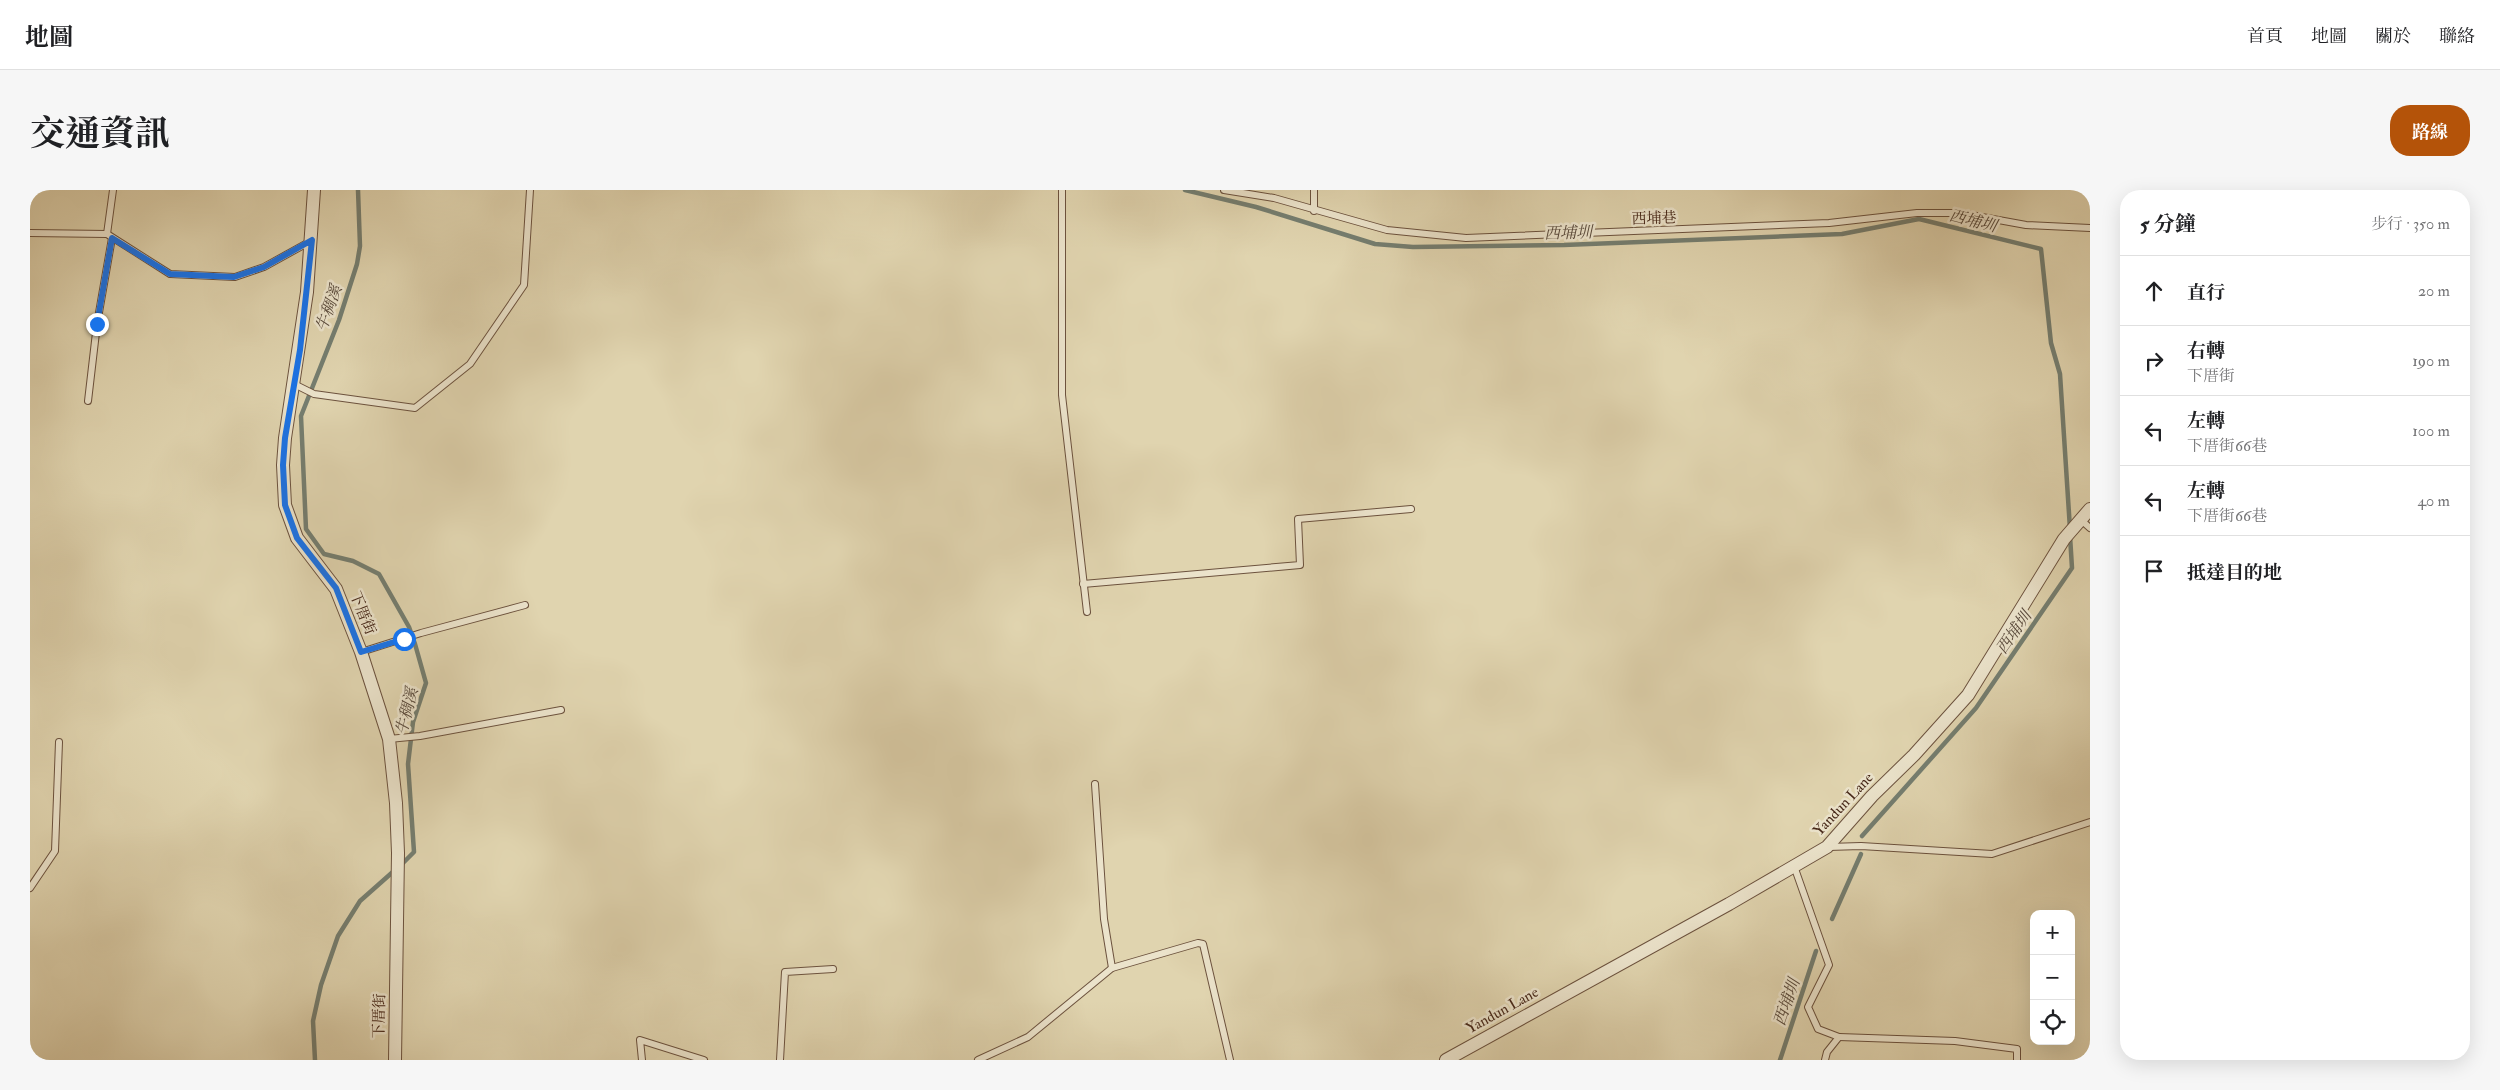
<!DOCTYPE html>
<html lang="zh-TW">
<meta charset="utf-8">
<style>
body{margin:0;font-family:"IM FELL Double Pica","Noto Serif TC",serif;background:#f6f6f6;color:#202124}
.controls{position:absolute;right:15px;bottom:15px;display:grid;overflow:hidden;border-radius:10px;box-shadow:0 5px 20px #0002}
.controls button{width:45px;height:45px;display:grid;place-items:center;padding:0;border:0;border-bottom:1px solid #e0e0e0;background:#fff;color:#202124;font:25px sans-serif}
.stop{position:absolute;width:15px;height:15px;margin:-11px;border:4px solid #1a73e8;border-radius:50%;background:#fff}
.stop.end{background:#1a73e8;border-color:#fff;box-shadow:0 1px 5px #0008}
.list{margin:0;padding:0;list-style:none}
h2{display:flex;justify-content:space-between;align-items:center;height:65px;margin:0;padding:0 20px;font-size:21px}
h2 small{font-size:16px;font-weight:400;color:#757577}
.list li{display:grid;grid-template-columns:32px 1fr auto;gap:15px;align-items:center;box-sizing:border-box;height:70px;padding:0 20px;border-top:1px solid #e0e0e0}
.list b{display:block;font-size:19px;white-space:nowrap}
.list p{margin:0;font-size:16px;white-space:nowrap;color:#757577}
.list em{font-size:16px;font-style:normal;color:#757577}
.icon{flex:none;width:28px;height:28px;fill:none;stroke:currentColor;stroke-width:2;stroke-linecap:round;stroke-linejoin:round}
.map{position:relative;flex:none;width:2060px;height:870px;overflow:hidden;border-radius:20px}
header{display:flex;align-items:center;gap:30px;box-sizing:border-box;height:70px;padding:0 25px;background:#fff;border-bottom:1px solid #e0e0e0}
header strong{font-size:24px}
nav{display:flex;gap:28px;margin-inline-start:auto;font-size:18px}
.intro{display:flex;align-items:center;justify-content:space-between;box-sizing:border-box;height:120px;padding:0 30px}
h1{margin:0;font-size:35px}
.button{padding:12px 22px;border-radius:20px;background:#b45309;color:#fff;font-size:18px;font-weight:700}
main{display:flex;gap:30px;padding:0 30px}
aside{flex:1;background:#fff;border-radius:20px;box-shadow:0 5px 20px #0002}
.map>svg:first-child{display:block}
</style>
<header>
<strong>地圖</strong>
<nav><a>首頁</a><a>地圖</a><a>關於</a><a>聯絡</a></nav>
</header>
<div class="intro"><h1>交通資訊</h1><a class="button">路線</a></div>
<main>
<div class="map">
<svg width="2060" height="870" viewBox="0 0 2060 870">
<rect width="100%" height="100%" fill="#e0d4af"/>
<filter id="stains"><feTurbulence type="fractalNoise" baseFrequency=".004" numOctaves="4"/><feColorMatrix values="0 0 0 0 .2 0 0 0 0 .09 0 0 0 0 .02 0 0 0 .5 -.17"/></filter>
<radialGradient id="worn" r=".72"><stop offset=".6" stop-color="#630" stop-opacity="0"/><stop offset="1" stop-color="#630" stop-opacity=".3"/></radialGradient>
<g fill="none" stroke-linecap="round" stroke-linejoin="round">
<g stroke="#757e70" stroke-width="4.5">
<path d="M 328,0 L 330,56 L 327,74 L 309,130 L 271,226 L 276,339 L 294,364 L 323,371 L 349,384 L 379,437 L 385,454 L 396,493 L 383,532 L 378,574 L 384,662 L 371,675"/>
<path d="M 1155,0 L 1226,17 L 1345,54 L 1383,57 L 1534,55 L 1812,44 L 1889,29 L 2011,59 L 2021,153 L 2030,184 L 2040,339"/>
<path d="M 1832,646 L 1946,518 L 2042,378 L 2040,346"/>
<path d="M 1802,729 L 1831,664"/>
<path d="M 285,870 L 283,831 L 291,795 L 308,746 L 330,711 L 365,680"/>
<path d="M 1750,870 L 1786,761"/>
</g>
<defs>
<g id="service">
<path d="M 1032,0 L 1032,205 L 1057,422"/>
<path d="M 1194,0 L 1244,8 L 1357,40 L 1436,48 L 1799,33 L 1887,23 L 1930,23 L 1996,35 L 2060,38"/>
<path d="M 1284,21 L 1284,0"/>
<path d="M 0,43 L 77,44 L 140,84 L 205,87 L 234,77 L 281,51"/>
<path d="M 77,44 L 83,0"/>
<path d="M 264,194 L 284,204 L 385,218 L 440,174 L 494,95 L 500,0"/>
<path d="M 58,211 L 67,134 L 82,48"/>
<path d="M 2050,329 L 2060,338"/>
<path d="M 1053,394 L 1270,375 L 1268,329 L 1381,319"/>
<path d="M 331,462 L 391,443 L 495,415"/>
<path d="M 359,549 L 390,546 L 531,520"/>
<path d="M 1065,594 L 1074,729 L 1082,778"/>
<path d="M 1798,657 L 1831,656 L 1962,664 L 2060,632"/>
<path d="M 1764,676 L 1799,775 L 1778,817 L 1788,839 L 1809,847 L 1797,862 L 1795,870"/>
<path d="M 0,698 L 25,661 L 29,552"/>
<path d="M 1809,847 L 1925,851 L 1987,859 L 1987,870"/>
<path d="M 612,870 L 610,850 L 674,870"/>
<path d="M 750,870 L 755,782 L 803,779"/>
<path d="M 948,870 L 998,847 L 1082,778 L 1168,753 L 1173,754 L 1200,870"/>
</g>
<g id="minor">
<path d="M 284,0 L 277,102 L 255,248 L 253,275 L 255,315 L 267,348 L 306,399 L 331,462 L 359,549 L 366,613 L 368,663 L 365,870"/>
<path d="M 1416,870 L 1699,714 L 1797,657 L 1842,606 L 1884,565 L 1938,505 L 2034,349 L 2060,319"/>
</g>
</defs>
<use href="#service" stroke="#6c523e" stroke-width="8"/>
<use href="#minor" stroke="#6c523e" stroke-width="14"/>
<use href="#service" stroke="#ebe3cb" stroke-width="6"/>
<use href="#minor" stroke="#ebe3cb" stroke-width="12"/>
</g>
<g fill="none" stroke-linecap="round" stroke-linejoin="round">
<path stroke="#1a73e8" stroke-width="6" d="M 67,134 L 82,48 L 140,84 L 204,87 L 234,77 L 282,50 L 270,160 L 255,248 L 253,275 L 255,315 L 267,348 L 306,398 L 331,462 L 374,449"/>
</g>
<g text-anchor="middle" stroke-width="5" stroke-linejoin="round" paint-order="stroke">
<g font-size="15" fill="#462718" stroke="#ebe3cb">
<text transform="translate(1624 28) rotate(-2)" y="5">西埔巷</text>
<text transform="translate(333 423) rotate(68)" y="5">下厝街</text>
<text transform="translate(1813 614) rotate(-47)" y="5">Yandun Lane</text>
<text transform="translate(1472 820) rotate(-29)" y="5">Yandun Lane</text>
<text transform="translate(349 826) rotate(-89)" y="5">下厝街</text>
</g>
<g font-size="16" font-style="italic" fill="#5a4b3d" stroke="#ebe3cb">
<text transform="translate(1943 30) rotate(14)" y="6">西埔圳</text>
<text transform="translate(1538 42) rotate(-2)" y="6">西埔圳</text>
<text transform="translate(298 118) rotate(-70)" y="6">牛稠溪</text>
<text transform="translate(1983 442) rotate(-55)" y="6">西埔圳</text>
<text transform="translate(376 521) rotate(-76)" y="6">牛稠溪</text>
<text transform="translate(1756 812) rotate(-71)" y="6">西埔圳</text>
</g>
</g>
<rect width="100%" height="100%" filter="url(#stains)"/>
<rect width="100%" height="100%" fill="url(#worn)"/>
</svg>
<div class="controls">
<button>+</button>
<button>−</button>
<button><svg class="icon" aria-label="locate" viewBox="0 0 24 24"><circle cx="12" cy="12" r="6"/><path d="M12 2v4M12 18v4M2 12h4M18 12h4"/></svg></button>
</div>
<div class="stop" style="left:374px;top:449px"></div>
<div class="stop end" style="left:67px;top:134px"></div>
</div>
<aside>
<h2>5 分鐘<small>步行 · 350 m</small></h2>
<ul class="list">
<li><svg class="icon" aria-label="ahead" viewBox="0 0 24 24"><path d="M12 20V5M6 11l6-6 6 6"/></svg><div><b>直行</b></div><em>20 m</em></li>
<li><svg class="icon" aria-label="right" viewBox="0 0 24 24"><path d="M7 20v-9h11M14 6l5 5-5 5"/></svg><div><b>右轉</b><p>下厝街</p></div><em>190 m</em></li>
<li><svg class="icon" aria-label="left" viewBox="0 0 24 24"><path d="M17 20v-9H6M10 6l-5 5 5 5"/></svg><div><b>左轉</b><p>下厝街66巷</p></div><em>100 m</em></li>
<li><svg class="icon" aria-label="left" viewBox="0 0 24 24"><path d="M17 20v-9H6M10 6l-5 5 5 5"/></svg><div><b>左轉</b><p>下厝街66巷</p></div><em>40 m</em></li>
<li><svg class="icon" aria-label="arrive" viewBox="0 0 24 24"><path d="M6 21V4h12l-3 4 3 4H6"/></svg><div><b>抵達目的地</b></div></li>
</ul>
</aside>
</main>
